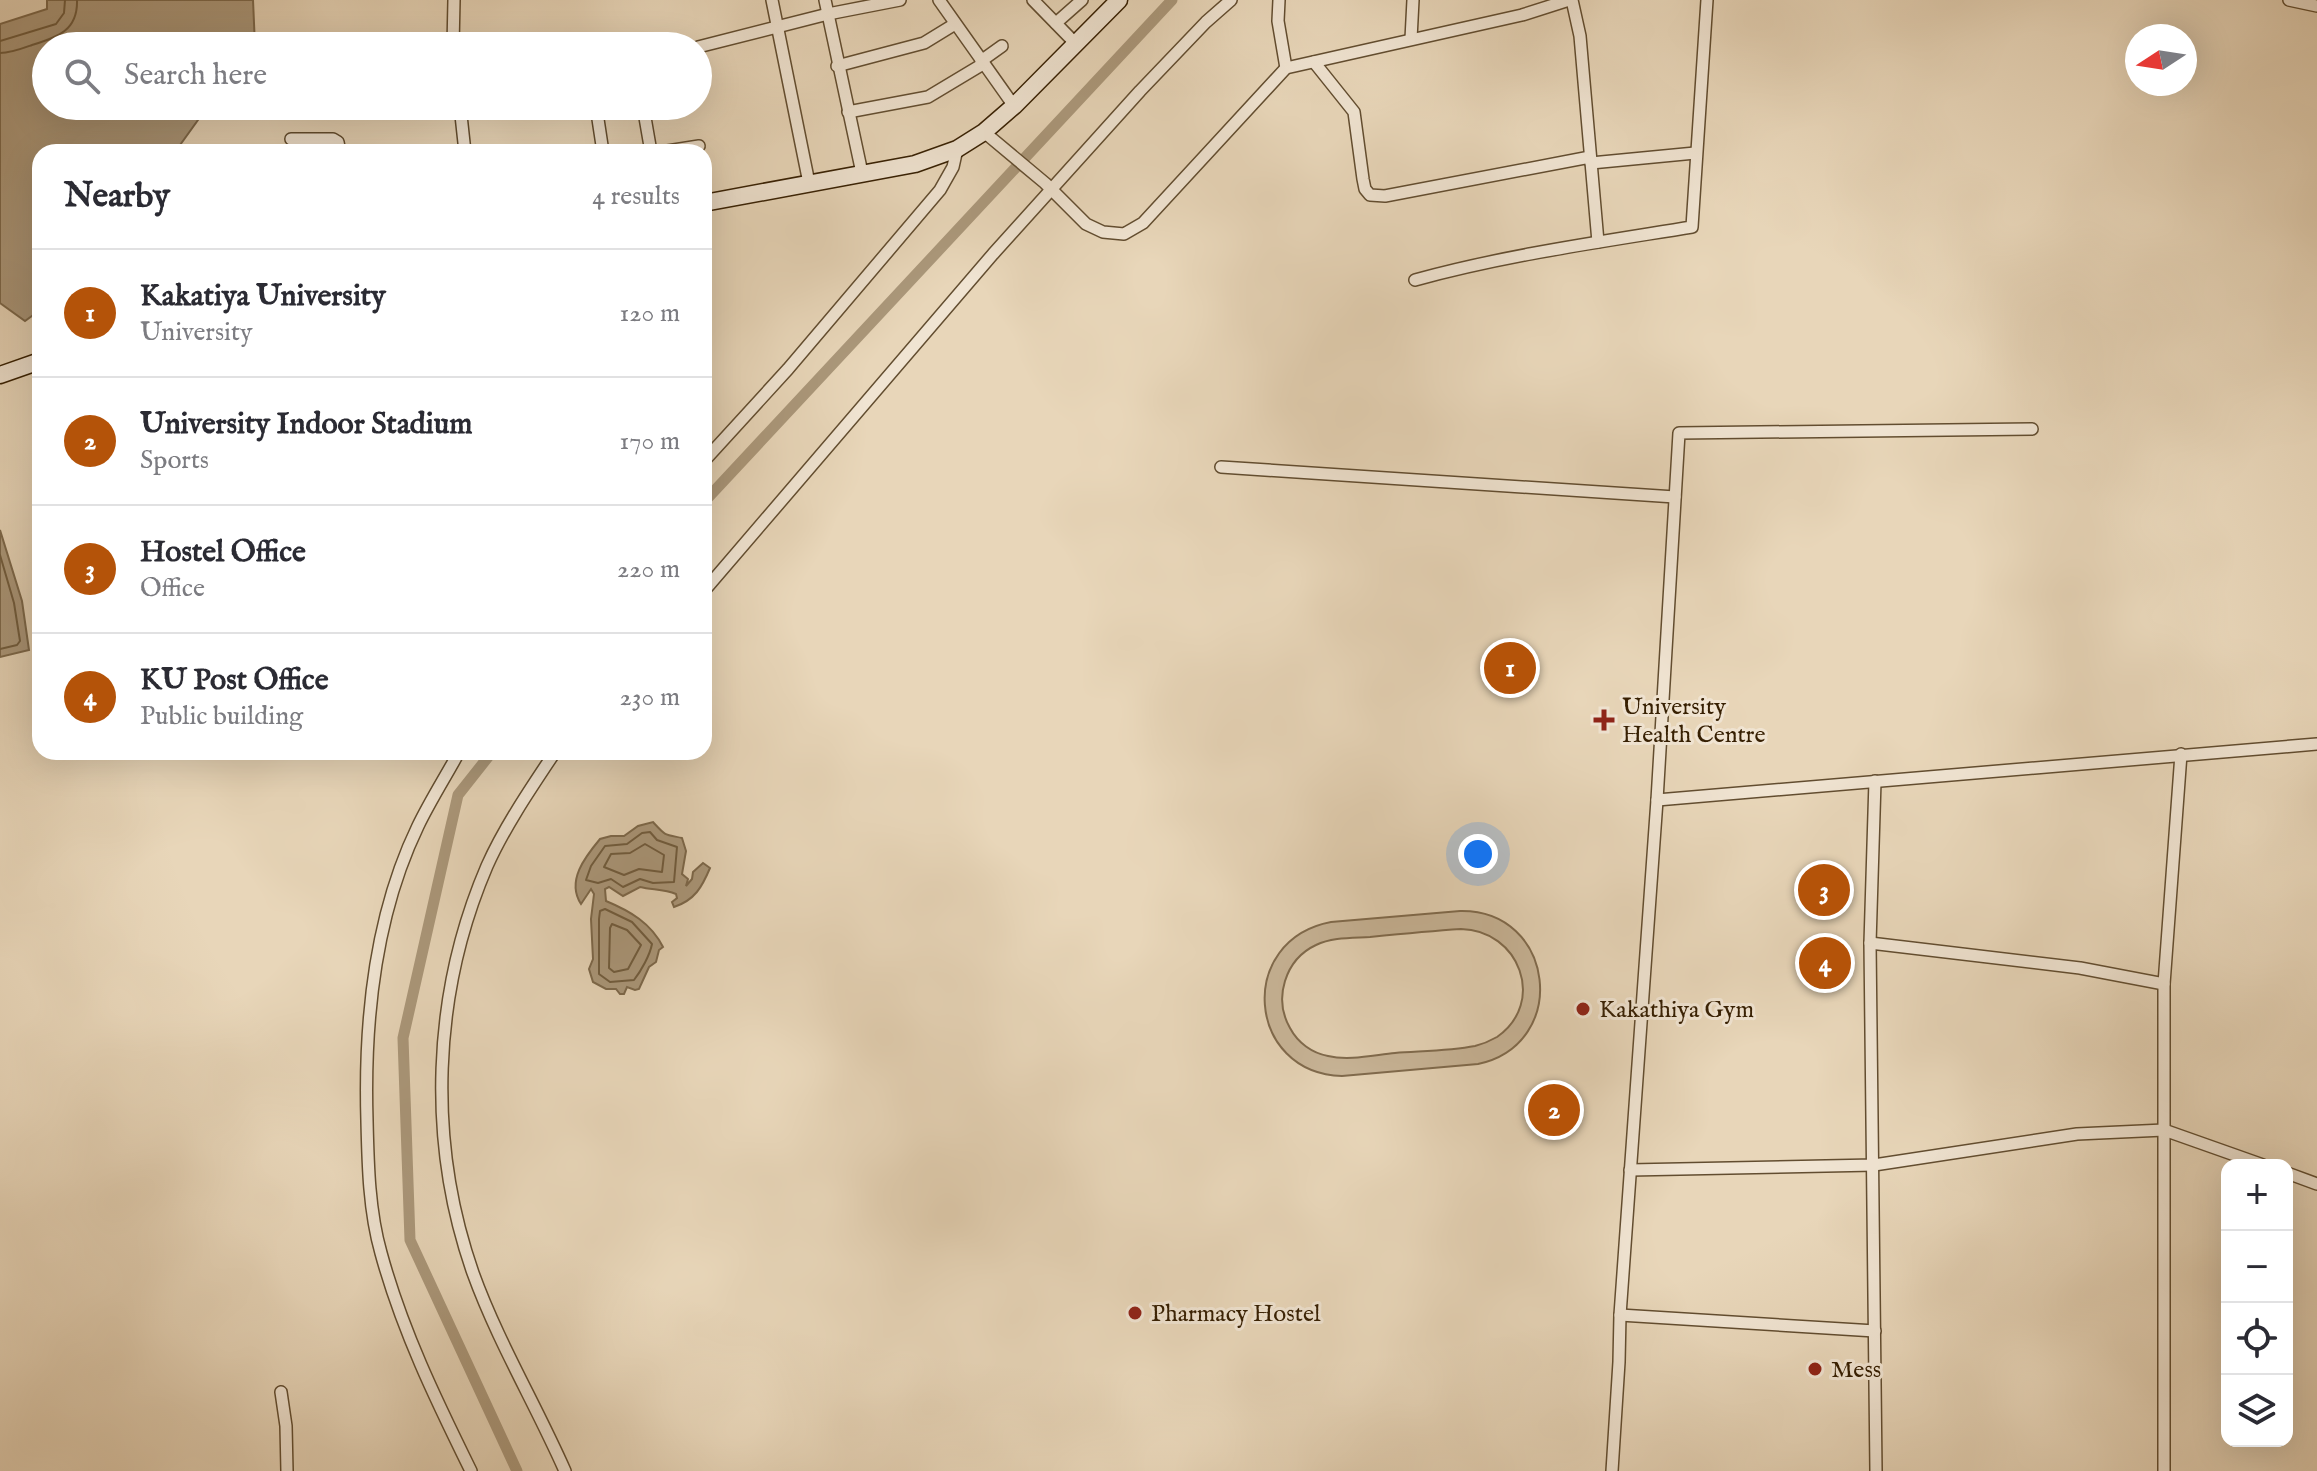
<!DOCTYPE html>
<meta charset="utf-8">
<style>
body{margin:0;font-family:"IM FELL English",serif;background:#f2f2f3;color:#2b2b33}
.controls{position:absolute;right:24px;bottom:24px;display:grid;overflow:hidden;border-radius:16px;box-shadow:0 8px 32px #0002}
.controls button{width:72px;height:72px;display:grid;place-items:center;padding:0;border:0;border-bottom:2px solid #e1e1e2;background:#fff;color:#2b2b33;font:40px sans-serif}
.compass{position:absolute;left:2125px;top:24px;width:72px;height:72px;border-radius:50%;background:#fff;box-shadow:0 8px 32px #0002;rotate:258deg}
.you{position:absolute;left:1478px;top:854px;width:28px;height:28px;margin:-20px;border:6px solid #fff;border-radius:50%;background:#1a73e8;box-shadow:0 0 0 12px #1a73e833}
.badge{display:grid;place-items:center;width:52px;height:52px;border-radius:50%;background:#b45309;color:#fff;font-size:26px;font-weight:700}
.pin{position:absolute;translate:-50% -50%;border:4px solid #fff;box-shadow:0 2px 8px #0006}
.list{margin:0;padding:0;list-style:none}
h2{display:flex;justify-content:space-between;align-items:center;height:104px;margin:0;padding:0 32px;font-size:34px}
h2 small{font-size:26px;font-weight:400;color:#7c7c81}
.list li{display:grid;grid-template-columns:52px 1fr auto;gap:24px;align-items:center;box-sizing:border-box;height:128px;padding:0 32px;border-top:2px solid #e1e1e2}
.list b{display:block;font-size:30px;white-space:nowrap}
.list p{margin:0;font-size:26px;white-space:nowrap;color:#7c7c81}
.list em{font-size:26px;font-style:normal;color:#7c7c81}
.icon{flex:none;width:44px;height:44px;fill:none;stroke:currentColor;stroke-width:2;stroke-linecap:round;stroke-linejoin:round}
.map{position:relative;flex:none;width:2317px;height:1471px;overflow:hidden}
.search{position:absolute;background:#fff;box-shadow:0 8px 32px #0002;left:32px;top:32px;width:680px;height:88px;display:flex;align-items:center;gap:20px;box-sizing:border-box;padding:0 28px;border-radius:44px;color:#7c7c81;font-size:30px}
.panel{position:absolute;background:#fff;box-shadow:0 8px 32px #0002;left:32px;top:144px;width:680px;height:616px;border-radius:24px}
.map>svg:first-child{display:block}
</style>
<div class="map">
<svg width="2317" height="1471" viewBox="0 0 2317 1471">
<rect width="100%" height="100%" fill="#e8d6b9"/>
<filter id="stains"><feTurbulence type="fractalNoise" baseFrequency=".0025" numOctaves="4"/><feColorMatrix values="0 0 0 0 .2 0 0 0 0 .09 0 0 0 0 .02 0 0 0 .5 -.17"/></filter>
<radialGradient id="worn" r=".72"><stop offset=".6" stop-color="#630" stop-opacity="0"/><stop offset="1" stop-color="#630" stop-opacity=".3"/></radialGradient>
<path fill="#cab79a" stroke="#806b4e" stroke-width="2" fill-rule="evenodd" d="M 1460,911 C 1555,909 1571,1044 1478,1064 L 1342,1076 C 1246,1073 1236,940 1331,922 ZM 1461,929 C 1519,930 1547,1002 1497,1037 C 1490,1041 1483,1044 1475,1046 C 1449,1051 1421,1051 1395,1053 C 1374,1055 1349,1061 1328,1056 C 1312,1053 1298,1043 1290,1028 C 1282,1014 1280,997 1285,981 C 1290,965 1301,952 1316,945 C 1332,937 1352,938 1370,937 C 1400,934 1431,931 1461,929 Z"/>
<g fill="#ab987b" stroke="#7c684b" stroke-width="2">
<path d="M 47,0 L 253,0 L 255,46 L 46,46 L 46,106 L 208,106 L 175,152 L 40,152 L 40,310 L 25,321 L 0,303 L 0,24 L 47,9 Z"/>
<path d="M 0,530 L 22,601 L 29,650 L 0,657 Z"/>
<path d="M 653,822 C 666,836 663,834 682,838 L 686,851 L 682,874 L 688,879 L 686,886 L 692,879 L 693,872 L 703,863 L 710,868 C 702,887 695,900 674,907 L 672,902 L 677,898 L 676,894 C 664,889 652,890 640,887 L 623,896 L 609,887 L 605,889 L 606,901 C 630,911 651,923 663,947 L 659,950 L 656,962 L 649,967 L 639,989 L 635,990 L 627,987 L 624,994 L 620,994 L 616,989 L 606,989 L 593,982 L 589,969 L 593,959 L 591,919 L 594,894 L 591,889 L 581,904 C 566,881 585,857 600,839 L 611,836 L 624,836 L 638,826 Z"/>
</g>
<g fill="none" stroke-linecap="round" stroke-linejoin="round">
<g stroke="#705c3e" stroke-width="2">
<path d="M 0,41 L 56,24 L 64,13 L 65,0"/>
<path d="M 0,53 C 11,53 21,49 32,45 C 57,37 78,31 77,0"/>
<path d="M 0,555 L 14,603 L 20,641 L 17,645 L 0,649"/>
<path d="M 650,832 L 657,840 L 677,847 L 674,882 L 653,883 L 640,879 L 623,887 L 611,879 L 598,883 L 586,880 L 591,866 L 605,846 L 627,844 L 642,833 Z"/>
<path d="M 645,844 L 664,855 L 662,872 L 639,869 L 624,875 L 604,867 L 611,854 L 630,853 Z"/>
<path d="M 605,909 L 632,922 L 652,944 C 650,955 641,971 634,980 L 610,982 L 599,974 L 599,919 L 600,911 Z"/>
<path d="M 612,924 L 627,930 L 641,945 L 628,969 L 614,972 L 609,968 L 610,928 Z"/>
</g>
<g stroke="#ab987b" stroke-width="11">
<path d="M 704,502 L 1172,0"/>
<path d="M 492,752 L 458,795 L 403,1038 L 410,1240 L 517,1471"/>
</g>
<defs>
<g id="street">
<path d="M 772,0 L 809,183"/>
<path d="M 825,0 L 862,173"/>
<path d="M 939,0 L 1014,106"/>
<path d="M 1033,0 L 1075,43"/>
<path d="M 1279,0 L 1278,21 L 1286,68"/>
<path d="M 1572,0 L 1580,36 L 1598,242"/>
<path d="M 2289,0 L 2317,6"/>
<path d="M 1056,23 L 1082,0"/>
<path d="M 1411,39 L 1413,0"/>
<path d="M 453,46 L 454,0"/>
<path d="M 698,47 L 828,14 L 900,0"/>
<path d="M 981,61 L 1002,46"/>
<path d="M 1314,62 L 1354,112 L 1363,179 L 1365,189 L 1370,195 L 1385,196 L 1590,157"/>
<path d="M 837,66 L 924,43 L 955,24"/>
<path d="M 460,106 L 465,152"/>
<path d="M 596,106 L 603,152"/>
<path d="M 643,106 L 651,152"/>
<path d="M 848,112 L 928,97 L 983,64"/>
<path d="M 984,132 L 1045,183 L 1086,224 L 1103,232 L 1124,234 L 1143,223 L 1286,68 L 1522,15 L 1569,0"/>
<path d="M 291,139 L 333,139 L 338,142 L 340,152"/>
<path d="M 661,152 L 699,146"/>
<path d="M 1591,163 L 1695,153"/>
<path d="M 1415,280 C 1506,255 1600,242 1692,227 L 1707,0"/>
<path d="M 704,461 L 788,369 L 940,190 L 953,167 L 957,149"/>
<path d="M 1221,467 L 1675,497"/>
<path d="M 704,591 L 993,254 L 1140,91 L 1206,22 L 1231,0"/>
<path d="M 459,752 C 446,776 430,801 418,826 C 374,917 364,1022 367,1121 C 368,1165 369,1211 381,1253 C 402,1330 436,1400 471,1471"/>
<path d="M 555,752 C 531,788 505,826 487,866 C 432,994 427,1142 473,1273 C 498,1342 536,1405 565,1471"/>
<path d="M 1875,781 L 1870,943 L 1876,1471"/>
<path d="M 1657,800 L 2317,744"/>
<path d="M 1870,943 L 2080,968 L 2164,984"/>
<path d="M 1630,1170 L 1874,1165 L 2077,1134 L 2164,1130 L 2263,1165"/>
<path d="M 2287,1173 L 2317,1184"/>
<path d="M 1620,1315 L 1875,1331"/>
<path d="M 281,1392 L 286,1426 L 287,1471"/>
<path d="M 1612,1471 L 1619,1362 L 1620,1315 L 1657,800 L 1679,433 L 2032,429"/>
<path d="M 2164,1471 L 2164,984 L 2181,754"/>
</g>
<g id="secondary">
<path d="M 704,203 L 915,164 L 957,149 L 984,132 L 1014,106 L 1119,0"/>
<path d="M 0,375 L 40,361"/>
</g>
</defs>
<use href="#street" stroke="#624d30" stroke-width="14"/>
<use href="#secondary" stroke="#361f02" stroke-width="19"/>
<use href="#street" stroke="#f0e4d2" stroke-width="11"/>
<use href="#secondary" stroke="#f0e4d2" stroke-width="16"/>
</g>
<g fill="#8f2418" stroke="#f0e4d2" stroke-width="3">
<path d="M1600 708h8v8h8v8h-8v8h-8v-8h-8v-8h8z"/>
<circle cx="1583" cy="1009" r="8"/>
<circle cx="1135" cy="1313" r="8"/>
<circle cx="1815" cy="1369" r="8"/>
</g>
<g text-anchor="middle" stroke-width="6" stroke-linejoin="round" paint-order="stroke">
<g font-size="24" fill="#361f02" stroke="#f0e4d2" text-anchor="start">
<text x="1622" y="714">University<tspan x="1622" dy="28">Health Centre</tspan></text>
<text x="1599" y="1017">Kakathiya Gym</text>
<text x="1151" y="1321">Pharmacy Hostel</text>
<text x="1831" y="1377">Mess</text>
</g>
</g>
<rect width="100%" height="100%" filter="url(#stains)"/>
<rect width="100%" height="100%" fill="url(#worn)"/>
</svg>
<div class="controls">
<button>+</button>
<button>−</button>
<button><svg class="icon" aria-label="locate" viewBox="0 0 24 24"><circle cx="12" cy="12" r="6"/><path d="M12 2v4M12 18v4M2 12h4M18 12h4"/></svg></button>
<button><svg class="icon" aria-label="layers" viewBox="0 0 24 24"><path d="M12 4l9 5-9 5-9-5zM3 14l9 5 9-5"/></svg></button>
</div>
<svg class="compass" viewBox="-18 -18 36 36"><path d="M0-13l5 13h-10z" fill="#e53935"/><path d="M0 13l5-13h-10z" fill="#7c7c81"/></svg>
<div class="you"></div>
<div class="pin badge" style="left:1510px;top:668px">1</div>
<div class="pin badge" style="left:1554px;top:1110px">2</div>
<div class="pin badge" style="left:1824px;top:890px">3</div>
<div class="pin badge" style="left:1825px;top:963px">4</div>
<div class="search"><svg class="icon" aria-label="search" viewBox="0 0 24 24"><circle cx="10" cy="10" r="6"/><path d="M15 15l6 6"/></svg>Search here</div>
<section class="panel">
<h2>Nearby<small>4 results</small></h2>
<ul class="list">
<li><span class="badge">1</span><div><b>Kakatiya University</b><p>University</p></div><em>120 m</em></li>
<li><span class="badge">2</span><div><b>University Indoor Stadium</b><p>Sports</p></div><em>170 m</em></li>
<li><span class="badge">3</span><div><b>Hostel Office</b><p>Office</p></div><em>220 m</em></li>
<li><span class="badge">4</span><div><b>KU Post Office</b><p>Public building</p></div><em>230 m</em></li>
</ul>
</section>
</div>
